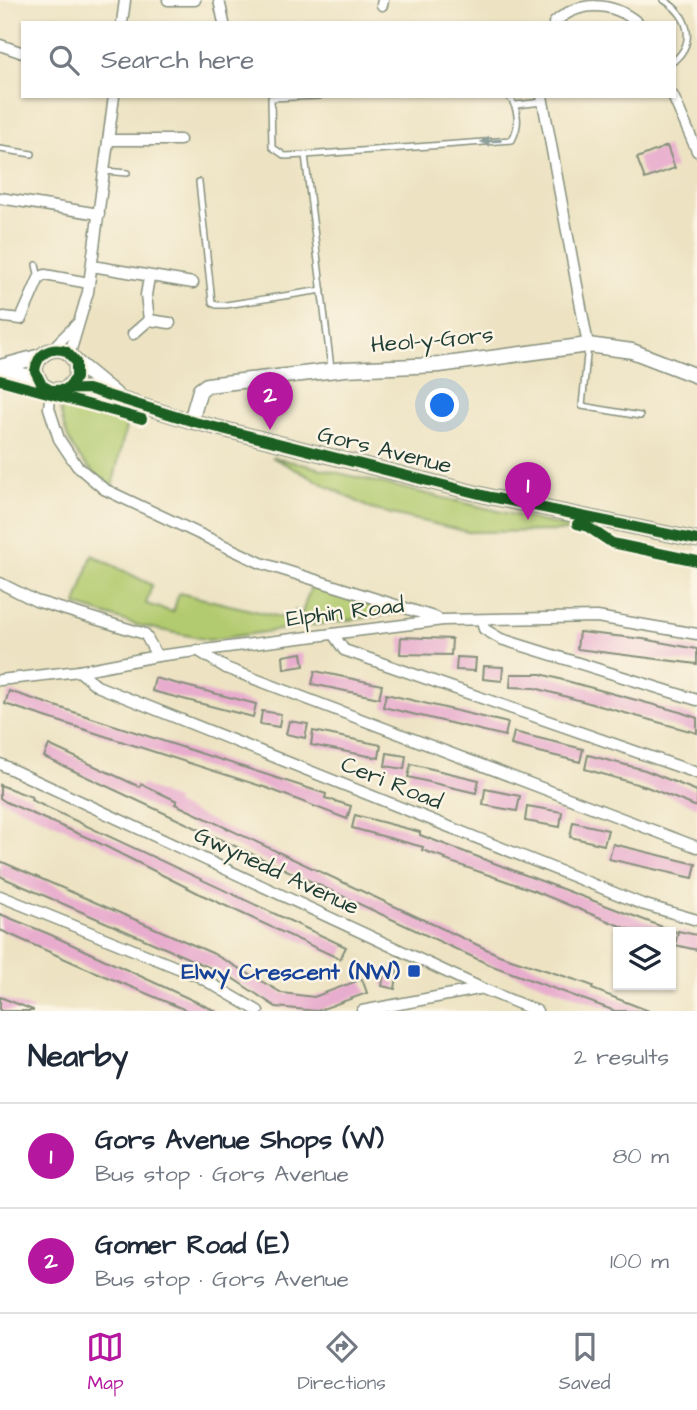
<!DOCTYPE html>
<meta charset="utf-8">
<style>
body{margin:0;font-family:"Architects Daughter",sans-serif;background:#f2f2f3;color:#1f2937}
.controls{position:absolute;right:21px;bottom:21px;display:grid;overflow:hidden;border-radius:0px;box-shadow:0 2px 5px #0004}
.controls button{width:63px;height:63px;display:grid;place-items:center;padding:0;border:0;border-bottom:2px solid #e0e1e3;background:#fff;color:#1f2937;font:35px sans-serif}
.you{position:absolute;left:443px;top:406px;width:24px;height:24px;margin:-18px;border:5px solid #fff;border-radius:50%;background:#1a73e8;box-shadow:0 0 0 10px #1a73e833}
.badge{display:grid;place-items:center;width:46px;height:46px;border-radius:50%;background:#b5179e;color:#fff;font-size:23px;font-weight:700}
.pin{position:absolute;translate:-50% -58px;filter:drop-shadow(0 2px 4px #0008)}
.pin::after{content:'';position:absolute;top:37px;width:24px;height:21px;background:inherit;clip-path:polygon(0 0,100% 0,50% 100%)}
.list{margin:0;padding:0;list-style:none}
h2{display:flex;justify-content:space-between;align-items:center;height:91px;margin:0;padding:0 28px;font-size:30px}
h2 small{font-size:23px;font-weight:400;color:#747a83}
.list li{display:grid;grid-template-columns:46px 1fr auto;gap:21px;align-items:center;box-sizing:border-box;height:105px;padding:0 28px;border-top:2px solid #e0e1e3}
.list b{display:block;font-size:26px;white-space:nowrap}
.list p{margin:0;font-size:23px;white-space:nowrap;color:#747a83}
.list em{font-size:23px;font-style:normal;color:#747a83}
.icon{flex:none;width:38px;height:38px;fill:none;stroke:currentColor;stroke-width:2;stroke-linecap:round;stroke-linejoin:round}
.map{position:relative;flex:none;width:697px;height:1011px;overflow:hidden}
.search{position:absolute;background:#fff;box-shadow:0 2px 5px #0004;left:21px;right:21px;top:21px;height:77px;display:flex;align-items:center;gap:18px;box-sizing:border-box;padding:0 24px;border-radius:0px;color:#747a83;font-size:26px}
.sheet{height:301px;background:#fff}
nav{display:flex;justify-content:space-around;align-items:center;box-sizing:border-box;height:98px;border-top:2px solid #e0e1e3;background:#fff;font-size:19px;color:#747a83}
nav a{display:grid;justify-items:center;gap:4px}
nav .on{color:#b5179e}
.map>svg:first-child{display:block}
</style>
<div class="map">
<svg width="697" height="1011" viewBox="0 0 697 1011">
<rect width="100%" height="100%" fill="#fcf5e5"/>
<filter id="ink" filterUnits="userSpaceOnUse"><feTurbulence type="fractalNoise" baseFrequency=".0143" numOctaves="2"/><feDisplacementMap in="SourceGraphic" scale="14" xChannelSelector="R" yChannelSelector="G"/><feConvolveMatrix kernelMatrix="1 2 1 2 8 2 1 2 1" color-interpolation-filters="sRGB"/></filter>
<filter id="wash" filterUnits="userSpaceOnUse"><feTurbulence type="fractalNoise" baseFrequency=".00686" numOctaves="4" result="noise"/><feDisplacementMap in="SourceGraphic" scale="28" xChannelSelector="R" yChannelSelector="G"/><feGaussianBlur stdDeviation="1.57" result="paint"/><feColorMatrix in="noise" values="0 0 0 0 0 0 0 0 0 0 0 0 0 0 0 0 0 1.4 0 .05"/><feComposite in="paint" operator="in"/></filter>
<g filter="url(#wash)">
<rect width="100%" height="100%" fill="#ede3c3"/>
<g fill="#b3cb70" stroke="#698452" stroke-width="2">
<path d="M 59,400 L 128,418 L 112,488 C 78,461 64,444 59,400 Z"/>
<path d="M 272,457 L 582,531 L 468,532 L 371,509 Z"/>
<path d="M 92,555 L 152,585 L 146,604 L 173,612 L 179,593 L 293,620 L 295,611 L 302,613 L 311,586 L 399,613 L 209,640 L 137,625 L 76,605 Z"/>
</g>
<g id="blocks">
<g fill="#e8adce">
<path d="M 667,146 L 675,168 L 645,179 L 637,158 Z"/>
<path d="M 579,632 L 643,639 L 697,649 L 697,664 L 577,649 Z"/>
<path d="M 401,637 L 452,639 L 451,655 L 400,654 Z"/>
<path d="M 302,653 L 304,666 L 284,669 L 283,656 Z"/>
<path d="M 457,657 L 476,658 L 475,671 L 456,670 Z"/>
<path d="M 484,666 L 503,667 L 502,681 L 483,679 Z"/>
<path d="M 315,671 L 382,685 L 379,698 L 312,684 Z"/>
<path d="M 511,674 L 541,674 L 680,712 L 697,718 L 697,733 L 535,688 L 510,687 Z"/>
<path d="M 155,678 L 256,704 L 253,717 L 152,691 Z"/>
<path d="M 9,691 L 326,794 L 325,798 L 351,806 L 347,819 L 267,788 L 5,704 Z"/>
<path d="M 386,694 L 508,723 L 505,736 L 383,707 Z"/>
<path d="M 262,711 L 281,714 L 279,727 L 260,724 Z"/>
<path d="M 289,721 L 308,724 L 305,738 L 286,734 Z"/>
<path d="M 313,731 L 381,745 L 379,758 L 311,745 Z"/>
<path d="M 514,732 L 583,749 L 580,762 L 511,745 Z"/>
<path d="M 49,745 L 140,787 L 141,784 L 177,801 L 175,804 L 499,955 L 582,982 L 593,986 L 592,989 L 649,1011 L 615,1011 L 490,965 L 44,757 Z"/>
<path d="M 387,753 L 406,756 L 404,769 L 385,766 Z"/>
<path d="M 588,755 L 645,770 L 697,791 L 697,807 L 647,787 L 585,769 Z"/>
<path d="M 411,764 L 479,780 L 476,793 L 408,777 Z"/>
<path d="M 0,785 L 32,797 L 31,800 L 346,947 L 340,959 L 200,894 L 95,841 L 6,802 L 0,798 Z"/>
<path d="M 485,789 L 520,796 L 517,811 L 483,805 Z"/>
<path d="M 527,806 L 562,812 L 560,827 L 525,821 Z"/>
<path d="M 355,815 L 420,832 L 420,835 L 676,932 L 635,932 L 532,890 L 445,860 L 446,858 L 422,850 L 423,847 L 352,828 Z"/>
<path d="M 573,822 L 608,830 L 604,845 L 570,837 Z"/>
<path d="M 613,844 L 696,864 L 693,878 L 609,859 Z"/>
<path d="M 0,861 L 212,953 L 282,993 L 314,997 L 362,979 L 367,993 L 317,1011 L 276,1007 L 229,976 L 6,879 L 0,876 Z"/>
<path d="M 0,914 L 49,934 L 216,1011 L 188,1011 L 81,966 L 0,930 Z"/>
<path d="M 678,931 L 697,935 L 697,950 L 675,945 Z"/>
<path d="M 385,967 L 398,970 L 395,989 L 382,986 Z"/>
<path d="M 0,997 L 33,1010 L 33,1011 L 0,1011 Z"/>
</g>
</g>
</g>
<g filter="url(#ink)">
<use href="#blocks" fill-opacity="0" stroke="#86907c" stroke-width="2"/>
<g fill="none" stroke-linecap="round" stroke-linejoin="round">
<defs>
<g id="service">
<path d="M 664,0 C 688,15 697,41 674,61"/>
<path d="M 319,96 L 271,98 L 272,147 L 285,156 L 305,155 L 512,140 C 520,125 519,110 509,96"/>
<path d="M 516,105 L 543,102"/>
<path d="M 0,149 L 32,154"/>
<path d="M 305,155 L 331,368"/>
<path d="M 105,171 L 127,173"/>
<path d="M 199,182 L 212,302 L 216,305 L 226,305 L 322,290"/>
<path d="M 36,265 L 39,278"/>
<path d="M 588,345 L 582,406 L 640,416"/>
</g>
<g id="minor">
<path d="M 168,0 L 195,0"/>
<path d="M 219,0 L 224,23"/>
<path d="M 382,5 L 383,0"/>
<path d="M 122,23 L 125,0"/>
<path d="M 554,23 C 579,0 612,1 638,23"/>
<path d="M 0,45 L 23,53"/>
<path d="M 542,96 L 588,345"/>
<path d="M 673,96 L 697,151"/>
<path d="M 108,140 L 180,140"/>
<path d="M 0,198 L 99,214"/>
<path d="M 92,266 L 193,283"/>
<path d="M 4,317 L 21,319 L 39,278 L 45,275 L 89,283"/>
<path d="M 149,320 L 146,295 L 149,278"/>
<path d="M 133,334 L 149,320 L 170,323"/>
<path d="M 52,349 L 77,324"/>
<path d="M 70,353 L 88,292 L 114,96"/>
<path d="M 51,390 L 49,408 L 59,439 L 77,466 L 104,489 L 261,563 L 437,618"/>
<path d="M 0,583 L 36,601 L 145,634 L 157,656"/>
<path d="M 482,620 L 484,629 L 501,639 L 697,700"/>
<path d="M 333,634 L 344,650 L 697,773"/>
<path d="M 197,650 L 226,668 L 697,847"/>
<path d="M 79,671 L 97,686 L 642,904 L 697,920"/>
<path d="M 0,680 L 79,671 L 157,656 L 443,620 L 597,617 L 697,634"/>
<path d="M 0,764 L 481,988 L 537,1011"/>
<path d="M 0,896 L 198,976 L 258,1011"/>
<path d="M 362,1011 L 479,989"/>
</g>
<g id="tertiary">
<path d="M 76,362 L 115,394"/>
<path d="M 0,367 L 41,356"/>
<path d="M 0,371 L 37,378"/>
<path d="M 66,389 L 76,378 L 76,362 L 66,351 C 50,346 37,354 35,371 L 42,385 L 51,390 L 88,389 L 191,421 L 491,497 L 697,540"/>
<path d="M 191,421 L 200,390 L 207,385 L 345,369 L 439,365 L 588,345 L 632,351 L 697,376"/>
</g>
</defs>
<use href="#service" stroke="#86907c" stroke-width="8"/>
<use href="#minor" stroke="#86907c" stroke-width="13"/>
<use href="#tertiary" stroke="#86907c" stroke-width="17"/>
<use href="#service" stroke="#fff" stroke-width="5"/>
<use href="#minor" stroke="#fff" stroke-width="10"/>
<use href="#tertiary" stroke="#fff" stroke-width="14"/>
<defs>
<g id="cycleway">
<path d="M 0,380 L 142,419"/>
<path d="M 66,389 L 76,378 L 76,362 L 66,351 C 50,346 37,354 35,371 L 42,385 L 51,390 L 88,389 L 191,421 L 491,497 L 697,540"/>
<path d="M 577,524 L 588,527 L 612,543 L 697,561"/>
</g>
</defs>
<use href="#cycleway" stroke="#fcf5e5" stroke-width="15"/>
<use href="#cycleway" stroke="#1b5e20" stroke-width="10"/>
</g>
<defs><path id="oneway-solid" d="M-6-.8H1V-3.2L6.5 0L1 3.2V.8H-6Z" transform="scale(1.75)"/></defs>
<use fill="#8f9e9a" href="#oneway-solid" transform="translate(491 141) rotate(176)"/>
</g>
<rect fill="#1a4fb4" stroke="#fcf5e5" stroke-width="2.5" x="407" y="964" width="14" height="14" rx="3.5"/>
<g text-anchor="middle" stroke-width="5" stroke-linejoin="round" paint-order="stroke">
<g font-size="23" fill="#1f3d34" stroke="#fcf5e5">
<text transform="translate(432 339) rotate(-5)" y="8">Heol-y-Gors</text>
<text transform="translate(385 449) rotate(14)" y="8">Gors Avenue</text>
<text transform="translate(345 611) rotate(-7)" y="8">Elphin Road</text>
<text transform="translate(392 782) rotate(22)" y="8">Ceri Road</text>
<text transform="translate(277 870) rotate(25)" y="8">Gwynedd Avenue</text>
</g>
<g font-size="23" font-weight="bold" fill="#164399" stroke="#fcf5e5" text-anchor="end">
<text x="400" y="979">Elwy Crescent (NW)</text>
</g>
</g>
</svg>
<div class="controls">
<button><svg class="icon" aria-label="layers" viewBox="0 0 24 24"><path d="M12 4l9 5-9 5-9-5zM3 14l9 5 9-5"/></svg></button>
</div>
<div class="you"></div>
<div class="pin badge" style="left:528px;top:520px">1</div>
<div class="pin badge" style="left:270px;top:430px">2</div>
<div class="search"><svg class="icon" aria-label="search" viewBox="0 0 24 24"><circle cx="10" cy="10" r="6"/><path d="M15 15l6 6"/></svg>Search here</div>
</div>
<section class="sheet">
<h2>Nearby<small>2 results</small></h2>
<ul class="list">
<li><span class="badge">1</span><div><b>Gors Avenue Shops (W)</b><p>Bus stop · Gors Avenue</p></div><em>80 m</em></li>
<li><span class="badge">2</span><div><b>Gomer Road (E)</b><p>Bus stop · Gors Avenue</p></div><em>100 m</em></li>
</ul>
</section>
<nav>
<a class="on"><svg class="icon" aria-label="map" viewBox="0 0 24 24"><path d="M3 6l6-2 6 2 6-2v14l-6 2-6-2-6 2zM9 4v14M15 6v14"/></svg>Map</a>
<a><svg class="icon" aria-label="directions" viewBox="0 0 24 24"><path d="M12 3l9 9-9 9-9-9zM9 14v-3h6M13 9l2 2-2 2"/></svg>Directions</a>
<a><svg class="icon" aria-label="saved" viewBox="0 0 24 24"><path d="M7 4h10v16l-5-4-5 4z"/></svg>Saved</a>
</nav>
